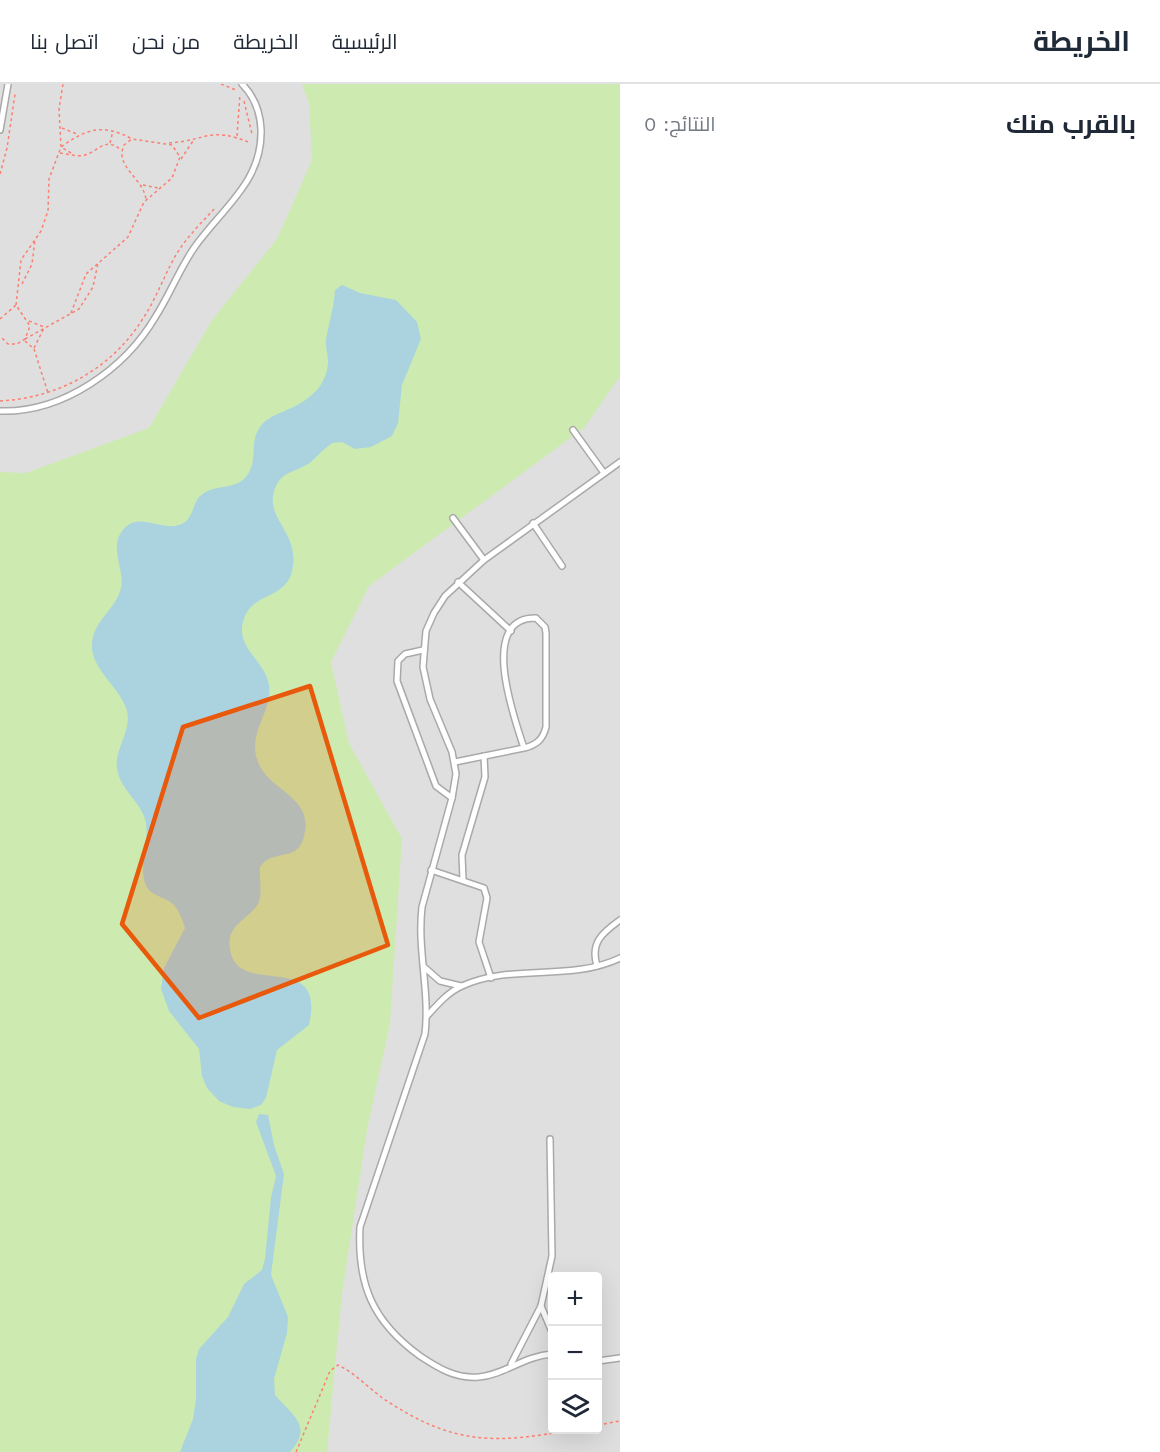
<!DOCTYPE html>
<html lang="ar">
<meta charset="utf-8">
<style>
body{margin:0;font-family:"Work Sans",Cairo,sans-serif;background:#f6f6f7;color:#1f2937;direction:rtl}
.controls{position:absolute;right:18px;bottom:18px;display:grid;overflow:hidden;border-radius:6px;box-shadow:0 6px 24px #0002}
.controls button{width:54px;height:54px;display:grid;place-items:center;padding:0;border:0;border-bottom:2px solid #e0e1e3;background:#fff;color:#1f2937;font:30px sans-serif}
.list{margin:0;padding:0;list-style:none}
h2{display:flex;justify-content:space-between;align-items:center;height:78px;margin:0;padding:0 24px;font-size:26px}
h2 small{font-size:20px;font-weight:400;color:#747a83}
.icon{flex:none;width:33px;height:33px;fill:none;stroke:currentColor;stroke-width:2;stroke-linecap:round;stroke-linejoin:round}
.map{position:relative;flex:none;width:620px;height:1368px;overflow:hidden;direction:ltr}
header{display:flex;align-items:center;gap:36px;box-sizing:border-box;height:84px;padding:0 30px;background:#fff;border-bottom:2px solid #e0e1e3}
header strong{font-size:28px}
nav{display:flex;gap:33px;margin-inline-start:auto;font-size:21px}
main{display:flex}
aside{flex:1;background:#fff}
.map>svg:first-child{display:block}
</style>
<header>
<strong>الخريطة</strong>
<nav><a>الرئيسية</a><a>الخريطة</a><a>من نحن</a><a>اتصل بنا</a></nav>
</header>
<main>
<aside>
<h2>بالقرب منك<small>النتائج: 0</small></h2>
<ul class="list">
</ul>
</aside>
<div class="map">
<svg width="620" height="1368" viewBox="0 0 620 1368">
<rect width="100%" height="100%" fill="#f2efe9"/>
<path fill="#e0dfdf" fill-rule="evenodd" d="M 0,0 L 620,0 L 620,1368 L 0,1368 ZM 552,1192 L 598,1192 L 598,1346 L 552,1346 Z"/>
<path fill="#cdebb0" d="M 302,0 L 620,0 L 620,292 L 584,344 L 369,502 L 331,578 L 349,659 L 402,755 L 390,940 L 367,1046 L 342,1210 L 327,1368 L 0,1368 L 0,388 L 26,389 L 149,344 L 212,236 L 277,155 L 312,76 L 309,20 Z"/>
<g fill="#aad3df">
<path d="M 342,201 L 360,209 L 396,216 L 417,238 L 421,255 L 402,301 L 398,339 L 392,352 L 371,363 L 355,365 L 342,358 L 332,359 C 324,365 318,371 312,377 C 299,388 283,386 276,402 C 262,433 298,446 293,482 C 289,515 255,508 245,532 C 232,563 264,574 269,601 C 273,627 248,648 257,675 C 266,706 311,711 305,747 C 300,782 275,762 260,783 C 259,793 263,811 258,820 C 247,837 226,841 230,865 C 237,916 327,863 309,941 L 277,966 L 266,1014 L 261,1021 L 250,1025 L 233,1023 L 219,1017 L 207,1004 L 202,992 L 199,965 L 169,927 L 161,905 L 164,884 L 185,844 C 182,834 178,823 169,817 C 160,812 148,810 145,799 C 138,777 152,754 144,732 C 137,715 120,704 117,685 C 114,665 132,647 127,627 C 121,604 90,585 92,560 C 93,537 116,525 121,504 C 125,486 109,464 122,447 C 139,424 165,452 185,438 C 195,430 192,416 204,409 C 218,400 238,406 248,390 C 258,375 249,358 260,343 C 268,331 286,328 299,320 C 315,311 327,298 328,278 C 328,270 325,263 326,255 C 329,239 334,223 335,206 Z"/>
<path d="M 259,1030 L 268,1031 L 274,1061 L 284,1090 L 271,1191 L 288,1233 L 287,1249 L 274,1295 L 275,1311 C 292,1331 314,1342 290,1368 L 180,1368 L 193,1335 L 196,1315 L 196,1275 L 199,1265 L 228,1233 L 244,1200 L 262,1186 L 265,1175 L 271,1113 L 276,1092 L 256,1038 Z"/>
</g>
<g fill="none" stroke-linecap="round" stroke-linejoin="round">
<defs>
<g id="lane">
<path d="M 0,46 L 8,0"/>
<path d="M 0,327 C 63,329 125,285 156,232 C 170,210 179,186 194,164 C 221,125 263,98 261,45 C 260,28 254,12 242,0"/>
<path d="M 573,346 L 604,389"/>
<path d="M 453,434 L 484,476"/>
<path d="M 533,439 L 562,482"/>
<path d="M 458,498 L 511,547"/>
<path d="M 423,566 L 405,570 L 398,577 L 397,597 L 436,702 L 452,714"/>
<path d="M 455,678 L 524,664 C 537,661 543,655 546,643 L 546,549 L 545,543 L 536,534 C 477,533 515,636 524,664"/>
<path d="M 431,786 L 484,804 L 487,814 L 479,858 L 491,894"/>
<path d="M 463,796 L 462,771 L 485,693 L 484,672"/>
<path d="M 597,882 C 590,859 602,849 620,836"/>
<path d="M 424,883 L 440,897 L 461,902"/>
<path d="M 427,932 C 437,921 448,908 462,902 C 512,879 570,898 620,874"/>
<path d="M 541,1222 L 552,1248"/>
<path d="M 552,1270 C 524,1272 504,1291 479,1293 C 456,1295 438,1284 420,1272 C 373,1238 357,1201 360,1143 L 425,950 C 430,907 417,866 422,823 L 452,714 L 456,690 L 452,668 L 430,615 L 423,583 L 426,547 L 434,529 L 445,512 L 484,476 L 620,378"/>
<path d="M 598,1277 L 620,1274"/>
<path d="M 511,1280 L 541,1222 L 552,1172 L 550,1055"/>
</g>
</defs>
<use href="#lane" stroke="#a9a9a9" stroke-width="8"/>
<g stroke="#fa8072" stroke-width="1.5" stroke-dasharray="3 3" stroke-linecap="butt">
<path d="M 221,0 L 236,6"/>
<path d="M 244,17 L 252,50"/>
<path d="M 62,44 L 77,50"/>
<path d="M 237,52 L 240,10"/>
<path d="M 110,59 L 113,47"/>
<path d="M 169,59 C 209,56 209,42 251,59"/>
<path d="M 60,69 C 67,70 78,73 85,71 C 99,67 105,52 121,66"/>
<path d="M 71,69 L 61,63 C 86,45 103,39 132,55"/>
<path d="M 181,75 L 193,57"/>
<path d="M 0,90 L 7,64 L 15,10"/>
<path d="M 143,101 L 158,104"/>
<path d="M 22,200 L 32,180 L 35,156"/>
<path d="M 16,221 L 21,176 L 41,147 L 48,127 L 49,95 L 61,63 L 59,25 L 63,0"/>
<path d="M 71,229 L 86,190 L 128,153 L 144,118 L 172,94 L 180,73 L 172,61 L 132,55 L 124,61 C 114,83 144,94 146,116"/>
<path d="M 0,235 L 16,221 L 30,242 L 25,255 L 17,260 L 8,260 L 0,252"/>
<path d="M 29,237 L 44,243"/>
<path d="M 25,255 L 79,225 L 93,203 L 98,179"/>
<path d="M 25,257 L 34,265 L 48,309"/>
<path d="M 34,264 L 44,244"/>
<path d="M 0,317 C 58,314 111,285 142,236 C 157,214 165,188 179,166 C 189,151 203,137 215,124"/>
<path d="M 598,1341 L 620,1337"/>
<path d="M 296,1368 L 330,1287 L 338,1281 C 357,1290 372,1308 390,1319 C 457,1362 498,1359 572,1346"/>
</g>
<use href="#lane" stroke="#fff" stroke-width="5"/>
</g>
<path fill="#e8590c" fill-opacity="0.2" stroke="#e8590c" stroke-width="4.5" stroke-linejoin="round" d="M 310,602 L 388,861 L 199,934 L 122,840 L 183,643 Z"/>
</svg>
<div class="controls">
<button>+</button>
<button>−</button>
<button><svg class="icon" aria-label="layers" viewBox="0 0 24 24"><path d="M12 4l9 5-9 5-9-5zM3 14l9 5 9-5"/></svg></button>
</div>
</div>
</main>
